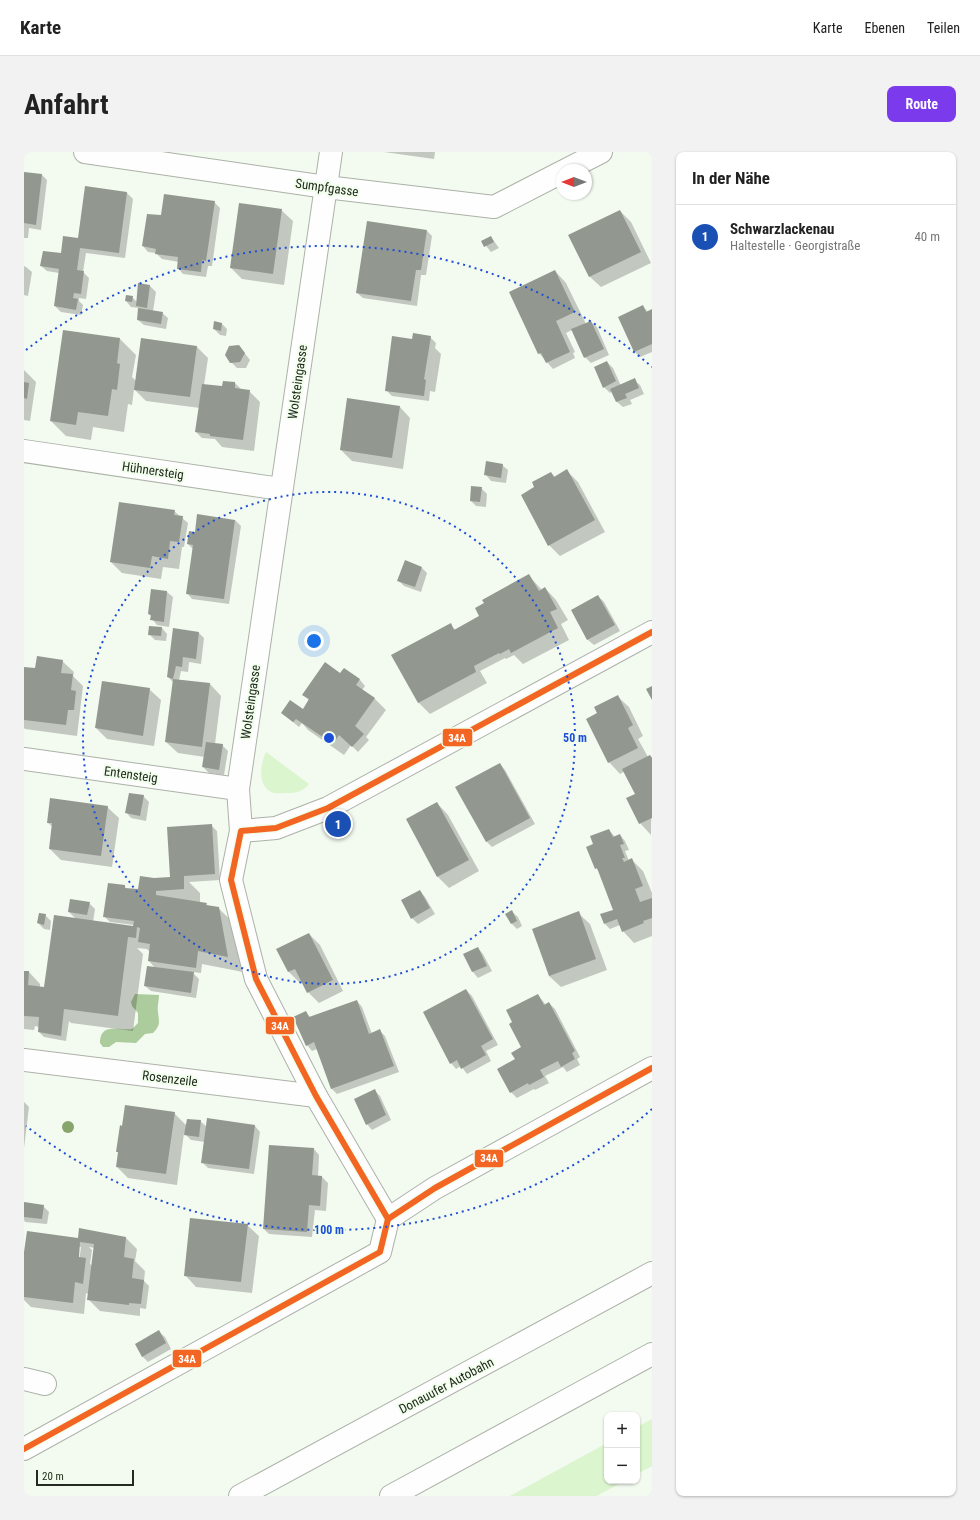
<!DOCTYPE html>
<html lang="de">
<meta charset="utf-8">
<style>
body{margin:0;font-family:"Roboto Condensed",sans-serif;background:#f2f2f2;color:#222}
.controls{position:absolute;right:12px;bottom:12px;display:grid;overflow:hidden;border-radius:8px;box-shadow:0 1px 3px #0004}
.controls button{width:36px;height:36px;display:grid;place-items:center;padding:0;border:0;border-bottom:1px solid #e0e0e0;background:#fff;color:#222;font:20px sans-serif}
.compass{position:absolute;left:532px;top:12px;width:36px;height:36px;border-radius:50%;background:#fff;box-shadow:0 1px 3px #0004;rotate:270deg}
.scale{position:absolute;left:12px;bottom:10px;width:98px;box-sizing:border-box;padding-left:4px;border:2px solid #232b20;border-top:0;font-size:11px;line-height:14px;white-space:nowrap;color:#232b20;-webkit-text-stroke:3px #f1feec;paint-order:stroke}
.you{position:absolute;left:290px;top:489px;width:14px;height:14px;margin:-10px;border:3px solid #fff;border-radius:50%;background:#1a73e8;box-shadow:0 0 0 6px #1a73e833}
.badge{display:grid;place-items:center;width:26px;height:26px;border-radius:50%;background:#7c3aed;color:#fff;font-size:13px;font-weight:700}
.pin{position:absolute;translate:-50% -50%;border:2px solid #fff;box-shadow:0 1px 4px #0006}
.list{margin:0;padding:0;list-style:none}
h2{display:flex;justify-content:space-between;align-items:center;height:52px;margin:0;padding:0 16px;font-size:17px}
h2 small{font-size:13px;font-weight:400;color:#767676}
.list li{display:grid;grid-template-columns:26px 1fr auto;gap:12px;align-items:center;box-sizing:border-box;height:64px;padding:0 16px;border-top:1px solid #e0e0e0}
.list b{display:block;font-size:15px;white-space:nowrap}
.list p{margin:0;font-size:13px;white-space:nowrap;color:#767676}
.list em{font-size:13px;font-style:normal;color:#767676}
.map{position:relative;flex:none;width:628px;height:1344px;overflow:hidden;border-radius:8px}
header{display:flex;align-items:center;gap:24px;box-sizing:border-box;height:56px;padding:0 20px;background:#fff;border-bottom:1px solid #e0e0e0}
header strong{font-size:19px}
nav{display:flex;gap:22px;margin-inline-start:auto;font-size:14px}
.intro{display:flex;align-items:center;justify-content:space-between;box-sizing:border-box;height:96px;padding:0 24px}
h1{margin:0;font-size:28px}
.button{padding:10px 18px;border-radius:8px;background:#7c3aed;color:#fff;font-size:14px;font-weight:700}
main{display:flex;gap:24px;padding:0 24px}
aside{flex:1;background:#fff;border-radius:8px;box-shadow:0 1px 3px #0004}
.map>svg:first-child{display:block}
</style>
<header>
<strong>Karte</strong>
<nav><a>Karte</a><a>Ebenen</a><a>Teilen</a></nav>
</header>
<div class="intro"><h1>Anfahrt</h1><a class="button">Route</a></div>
<main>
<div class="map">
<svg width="628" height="1344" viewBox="0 0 628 1344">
<rect width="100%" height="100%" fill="#f3faf0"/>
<g fill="#dbf5ce">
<path d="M 242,600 L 285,632 C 278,640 273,641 263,641 C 259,641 254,642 250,641 C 233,636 236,613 242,600 Z"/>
<path d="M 628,1267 L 628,1314 L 613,1322 L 613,1275 Z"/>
<path d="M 583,1291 L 583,1329 L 600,1329 L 573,1344 L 486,1344 Z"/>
</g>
<path fill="#adcc9d" d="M 111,842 L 135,843 C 135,848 133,855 134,860 C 135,870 137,873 129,881 L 121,882 L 112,891 L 92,890 L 85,895 L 79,895 L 76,891 C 76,870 95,879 108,877 L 114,871 L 114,861 L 108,854 L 107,850 Z"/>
<g fill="#0003" fill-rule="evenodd">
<path d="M 360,0 L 411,0 L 410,7 Z"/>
<path d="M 0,21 L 18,23 L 23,28 L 17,78 L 5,76 L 4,86 L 0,86 Z"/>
<path d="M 62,35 L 103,41 L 109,47 L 101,106 L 62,101 L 59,120 L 65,126 L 62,147 L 55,146 L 55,149 L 59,153 L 57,163 L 37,160 L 31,154 L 35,121 L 23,119 L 17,114 L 38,103 L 54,88 Z"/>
<path d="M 190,50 L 196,56 L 188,114 L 184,114 L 182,125 L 159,122 L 154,116 L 155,110 L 138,107 L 132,101 L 124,100 L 119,94 L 138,65 Z"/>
<path d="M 257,58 L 269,69 L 260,133 L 218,127 L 207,116 Z"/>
<path d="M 596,59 L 607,70 L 627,111 L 577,135 L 565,124 Z"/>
<path d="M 403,79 L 408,84 L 402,123 L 397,123 L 393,154 L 339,146 L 333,141 Z"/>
<path d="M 467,85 L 475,96 L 467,100 L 458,89 Z"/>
<path d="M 0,114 L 2,115 L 8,120 L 4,144 L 0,143 Z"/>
<path d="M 531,119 L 542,131 L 562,172 L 567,170 L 573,175 L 585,203 L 567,211 L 561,205 L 548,178 L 542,181 L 551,200 L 549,201 L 551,206 L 529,217 L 515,201 Z"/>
<path d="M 115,133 L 126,134 L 132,140 L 129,159 L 138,161 L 144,166 L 142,177 L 120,173 L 114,168 L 115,156 L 107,155 L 102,149 L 108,145 L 113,150 Z"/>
<path d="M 619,154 L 624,160 L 628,158 L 628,200 L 616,205 L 611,200 Z"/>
<path d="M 197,171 L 203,177 L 202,184 L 196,183 L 190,177 Z"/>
<path d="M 40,179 L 96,187 L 112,203 L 108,225 L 112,229 L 173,195 L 184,206 L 180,233 L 201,236 L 211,231 L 217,237 L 225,239 L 236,250 L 230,299 L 198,295 L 191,287 L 178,286 L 172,280 L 176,256 L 122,249 L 110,237 L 108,253 L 104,252 L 100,280 L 69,275 L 67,288 L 42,284 L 27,269 Z"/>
<path d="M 406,185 L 412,191 L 411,196 L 417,202 L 411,240 L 406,239 L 405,249 L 368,244 L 362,238 L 388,188 Z"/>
<path d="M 215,194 L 226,208 L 222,216 L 213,216 L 207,210 Z"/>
<path d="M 583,210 L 589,216 L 597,234 L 610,228 L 616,233 L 620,242 L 606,248 L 608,252 L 599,255 L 593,250 L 588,239 L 586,241 L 580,235 Z"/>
<path d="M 0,218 L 12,230 L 6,269 L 0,268 Z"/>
<path d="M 375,254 L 386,266 L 379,317 L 328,309 L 317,298 Z"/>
<path d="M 478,313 L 484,318 L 482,331 L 467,329 L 462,323 Z"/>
<path d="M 543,319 L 554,330 L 581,380 L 536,404 L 525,393 L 512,335 L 527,321 L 531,325 Z"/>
<path d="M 457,336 L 463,342 L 462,355 L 452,354 L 447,349 Z"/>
<path d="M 150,359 L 164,371 L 160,395 L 158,395 L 155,417 L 139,415 L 137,427 L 98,421 L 87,410 Z"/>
<path d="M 211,368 L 217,374 L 205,452 L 168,447 L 163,441 L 169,397 L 164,392 Z"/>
<path d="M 398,416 L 403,421 L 397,440 L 380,434 L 374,428 Z"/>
<path d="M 505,424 L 518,438 L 521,436 L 532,448 L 544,468 L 537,472 L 545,488 L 499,512 L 490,503 L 482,507 L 481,506 L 456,519 L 463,531 L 406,562 L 394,550 L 426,473 L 432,478 L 456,464 L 462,451 Z"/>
<path d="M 128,438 L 143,440 L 149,445 L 145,475 L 133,473 L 128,467 L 128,465 L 125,462 Z"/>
<path d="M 574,444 L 580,450 L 596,479 L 570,493 L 564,488 L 548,459 Z"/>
<path d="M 138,476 L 143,482 L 142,489 L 131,488 L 125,482 Z"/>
<path d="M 175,481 L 180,486 L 177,512 L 165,510 L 164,520 L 157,519 L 155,528 L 186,532 L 197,544 L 191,592 L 198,593 L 204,599 L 200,623 L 185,621 L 179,615 L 181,605 L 154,601 L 142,590 L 150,531 L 144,525 Z"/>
<path d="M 38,509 L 50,520 L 49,524 L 59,534 L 53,584 L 1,577 L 0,576 L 0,516 L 12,517 Z"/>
<path d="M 321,518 L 336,528 L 341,534 L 338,538 L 350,546 L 362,558 L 342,585 L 345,588 L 334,600 L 327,593 L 320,603 L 284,578 L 278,571 L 275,575 L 258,561 L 279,558 L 286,549 L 279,543 L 320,525 Z"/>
<path d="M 125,537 L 137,548 L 130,594 L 83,587 L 72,576 Z"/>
<path d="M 593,544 L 605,555 L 619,584 L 614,587 L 624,605 L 626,604 L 628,606 L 627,683 L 616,671 L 612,642 L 601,619 L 596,622 L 585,610 L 575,561 Z"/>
<path d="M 476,612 L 481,618 L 511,672 L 468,695 L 462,689 Z"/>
<path d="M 119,644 L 125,650 L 122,669 L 107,666 L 102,660 Z"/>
<path d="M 413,651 L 424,663 L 455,719 L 425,736 L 414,725 L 383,668 Z"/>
<path d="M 83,655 L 95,666 L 88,715 L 37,708 L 26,697 L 29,675 L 24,671 Z"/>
<path d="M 187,673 L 193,679 L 196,728 L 165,730 L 176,741 L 176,751 L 182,752 L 185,754 L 194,756 L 210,771 L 219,820 L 178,812 L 177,821 L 168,820 L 175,827 L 172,846 L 127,839 L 121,834 L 131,816 L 125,809 L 126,800 L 123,797 L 113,796 L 119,802 L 109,879 L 47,871 L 45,869 L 42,889 L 20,885 L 15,880 L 15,875 L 11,874 L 10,878 L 0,877 L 0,820 L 5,820 L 16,832 L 16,836 L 21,836 L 53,768 L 45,760 L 65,751 L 71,757 L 69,770 L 112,776 L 110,773 L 86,770 L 80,764 L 100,734 L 103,737 L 113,738 L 130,727 L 147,726 Z"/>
<path d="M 585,678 L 591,685 L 596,683 L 601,689 L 605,698 L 601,699 L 605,709 L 608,708 L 619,719 L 628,741 L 628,784 L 610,791 L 599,779 L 596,773 L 586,777 L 581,772 L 592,762 L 576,720 L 572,716 L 570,693 Z"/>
<path d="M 396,739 L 401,745 L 411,762 L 394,772 L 388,766 Z"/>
<path d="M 488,760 L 494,765 L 498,774 L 493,777 L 488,772 Z"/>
<path d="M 554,761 L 566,772 L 583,818 L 537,835 L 525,824 Z"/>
<path d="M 21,763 L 27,769 L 26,778 L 20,777 L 14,771 Z"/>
<path d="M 285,782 L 296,793 L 319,839 L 295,851 L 284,840 L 279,830 L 276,831 L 265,820 L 254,798 Z"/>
<path d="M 454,796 L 459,802 L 468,819 L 454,826 L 449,820 L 440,803 Z"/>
<path d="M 442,838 L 448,844 L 474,893 L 462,899 L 467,909 L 443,922 L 437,914 L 432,917 L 427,911 Z"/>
<path d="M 514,843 L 522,853 L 525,851 L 531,857 L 556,905 L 553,907 L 556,913 L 543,920 L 539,915 L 521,924 L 525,931 L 511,938 L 510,937 L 493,946 L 487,940 L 492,908 L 499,895 Z"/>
<path d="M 333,849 L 338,855 L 348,882 L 356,879 L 361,884 L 375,920 L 313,942 L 307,936 L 293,897 L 288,899 L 283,893 L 282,860 L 287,866 Z"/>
<path d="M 351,939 L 356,944 L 367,968 L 348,978 L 343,972 Z"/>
<path d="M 0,950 L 5,955 L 0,996 Z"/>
<path d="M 150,961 L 163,974 L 176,969 L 183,975 L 231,974 L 236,980 L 230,1022 L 184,1016 L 178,1010 L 181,990 L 167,988 L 160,981 L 153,1033 L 104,1026 L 93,1015 L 95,1001 L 93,999 Z"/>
<path d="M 290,997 L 295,1003 L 294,1025 L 298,1025 L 304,1031 L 302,1059 L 291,1058 L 288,1085 L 245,1082 L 240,1077 Z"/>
<path d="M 0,1052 L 19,1054 L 25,1060 L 23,1072 L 1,1070 L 0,1068 Z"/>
<path d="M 223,1073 L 235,1084 L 228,1141 L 172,1135 L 161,1123 Z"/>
<path d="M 56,1077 L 102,1086 L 113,1097 L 111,1109 L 121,1119 L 120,1129 L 125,1134 L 122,1157 L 116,1156 L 116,1164 L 76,1159 L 65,1148 L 65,1142 L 62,1141 L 60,1162 L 7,1155 L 0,1148 L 0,1108 L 55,1087 ZM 55,1095 L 57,1095 L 55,1110 L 53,1110 ZM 65,1095 L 71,1096 L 69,1114 L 66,1112 L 68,1098 Z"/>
<path d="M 135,1180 L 141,1185 L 147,1197 L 124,1210 L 118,1204 Z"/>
</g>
<g fill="#92988f">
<path d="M 0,20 L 18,22 L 12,73 L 0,71 Z"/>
<path d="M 61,34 L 103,40 L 95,101 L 56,96 L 53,118 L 60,119 L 57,142 L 50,141 L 49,146 L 54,147 L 52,158 L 30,154 L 35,117 L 16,114 L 19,99 L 37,101 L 39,84 L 54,86 Z"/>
<path d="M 140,42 L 191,49 L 182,109 L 178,108 L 177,120 L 153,117 L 154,105 L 131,102 L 132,97 L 118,94 L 123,62 L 137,63 Z"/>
<path d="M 215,51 L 258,57 L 249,122 L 206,116 Z"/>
<path d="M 596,58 L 617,100 L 565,125 L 544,83 Z"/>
<path d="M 343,69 L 403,78 L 397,118 L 392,118 L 387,149 L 332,141 Z"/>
<path d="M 467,84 L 470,90 L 460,95 L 457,89 Z"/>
<path d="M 531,118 L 551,160 L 532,169 L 546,200 L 522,211 L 517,201 L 514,202 L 485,140 Z"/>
<path d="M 114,131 L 126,133 L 123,156 L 112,154 Z"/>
<path d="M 102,143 L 109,144 L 108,150 L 101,149 Z"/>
<path d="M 619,153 L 622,160 L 628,157 L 628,192 L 610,200 L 594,165 Z"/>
<path d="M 114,156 L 139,160 L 137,172 L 113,168 Z"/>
<path d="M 190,169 L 198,171 L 197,179 L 189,177 Z"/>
<path d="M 567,169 L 580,197 L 560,206 L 547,177 Z"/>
<path d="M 39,178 L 96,186 L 93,211 L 96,212 L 93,238 L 88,237 L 84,264 L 54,260 L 52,273 L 26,269 Z"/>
<path d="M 389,181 L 407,184 L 400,227 L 402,228 L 400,244 L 361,239 L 368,184 L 388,187 Z"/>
<path d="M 117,186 L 173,194 L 166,245 L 110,238 Z"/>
<path d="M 215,193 L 221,201 L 216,210 L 206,211 L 201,203 L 205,194 Z"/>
<path d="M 583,209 L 592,229 L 579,236 L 570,215 Z"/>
<path d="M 611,226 L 615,236 L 601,242 L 603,246 L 592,250 L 586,237 Z"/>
<path d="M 199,229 L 211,230 L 211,236 L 226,238 L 219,288 L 186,284 L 186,282 L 171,280 L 178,232 L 198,234 Z"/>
<path d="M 0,230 L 5,231 L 3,247 L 0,246 Z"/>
<path d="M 323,246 L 376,254 L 368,306 L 316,298 Z"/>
<path d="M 462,309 L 479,312 L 477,326 L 460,323 Z"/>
<path d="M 543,317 L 571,368 L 524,394 L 497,343 L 510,335 L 508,330 L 527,320 L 530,325 Z"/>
<path d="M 447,334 L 458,335 L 456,350 L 446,349 Z"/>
<path d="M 95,350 L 151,358 L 150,363 L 159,364 L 155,390 L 146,389 L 144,407 L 128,404 L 126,416 L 86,410 Z"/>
<path d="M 173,362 L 211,368 L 200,447 L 162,442 L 169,393 L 163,392 L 165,379 L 171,380 Z"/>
<path d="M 381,408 L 398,415 L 391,435 L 373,429 Z"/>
<path d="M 505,422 L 515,439 L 521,435 L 533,457 L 526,460 L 534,476 L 487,501 L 485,497 L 476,502 L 475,501 L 450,514 L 452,520 L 394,551 L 367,503 L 427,471 L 430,478 L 455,464 L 451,456 L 460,451 L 458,448 Z"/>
<path d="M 127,437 L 143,439 L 140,470 L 126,468 L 127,463 L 124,462 Z"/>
<path d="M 574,443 L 591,473 L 563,488 L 547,458 Z"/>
<path d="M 125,474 L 138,475 L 137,484 L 124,483 Z"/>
<path d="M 149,476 L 175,480 L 172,507 L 159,505 L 158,515 L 152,514 L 149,527 L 143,525 Z"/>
<path d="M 13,504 L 39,508 L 37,521 L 49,522 L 47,538 L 52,539 L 50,558 L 44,558 L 42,573 L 0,568 L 0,515 L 11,516 Z"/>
<path d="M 301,510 L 316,521 L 320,516 L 336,527 L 332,533 L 351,546 L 331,574 L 340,582 L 328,595 L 315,583 L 309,592 L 272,567 L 269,570 L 257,561 L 266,548 L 279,557 L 285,547 L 278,543 Z"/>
<path d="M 149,527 L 186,531 L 178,595 L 141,590 Z"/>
<path d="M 78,529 L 126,536 L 119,584 L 71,576 Z"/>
<path d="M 628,534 L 628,548 L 622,537 Z"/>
<path d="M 594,543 L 609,573 L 604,576 L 614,596 L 584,611 L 562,567 L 573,561 L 570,555 Z"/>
<path d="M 182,590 L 199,592 L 195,618 L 178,615 Z"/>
<path d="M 626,603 L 628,606 L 628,666 L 615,672 L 602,646 L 611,642 L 598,617 Z"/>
<path d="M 476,611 L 506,666 L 462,690 L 431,635 Z"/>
<path d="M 105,641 L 120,643 L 116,664 L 101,661 Z"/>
<path d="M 26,646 L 84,654 L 77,704 L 25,697 L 28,671 L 23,671 Z"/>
<path d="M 413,650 L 445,708 L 413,725 L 382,667 Z"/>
<path d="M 188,672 L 191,722 L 160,724 L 160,737 L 132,739 L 132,743 L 183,751 L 182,753 L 195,755 L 204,805 L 174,799 L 172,816 L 124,809 L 126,792 L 114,790 L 116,776 L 113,775 L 112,786 L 104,785 L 94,864 L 40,857 L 37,884 L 14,880 L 15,865 L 0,864 L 0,819 L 5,819 L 4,833 L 20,835 L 30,763 L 109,774 L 110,769 L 79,765 L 84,731 L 101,733 L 101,736 L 114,737 L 116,724 L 130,726 L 146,725 L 143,675 Z"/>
<path d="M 585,677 L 589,685 L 596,682 L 600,692 L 596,693 L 601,706 L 598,706 L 600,710 L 608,706 L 619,734 L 611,737 L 616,750 L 628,746 L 628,766 L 619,769 L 620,771 L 598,780 L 593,767 L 580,772 L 576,762 L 589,758 L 573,716 L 571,717 L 562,695 L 569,692 L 566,684 Z"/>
<path d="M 396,738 L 406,756 L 387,767 L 377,748 Z"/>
<path d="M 46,747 L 66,750 L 63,763 L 44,760 Z"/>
<path d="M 488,758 L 493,769 L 487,772 L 481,762 Z"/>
<path d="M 555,759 L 572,807 L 525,824 L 508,777 Z"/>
<path d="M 15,761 L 22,762 L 20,773 L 13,771 Z"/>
<path d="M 285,781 L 309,828 L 283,841 L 271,817 L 264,820 L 252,797 Z"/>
<path d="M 454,795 L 463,814 L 448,820 L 439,802 Z"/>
<path d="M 123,814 L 170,820 L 167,841 L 120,834 Z"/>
<path d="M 442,837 L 469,887 L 457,894 L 462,903 L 437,917 L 433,908 L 426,912 L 399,860 Z"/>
<path d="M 514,842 L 520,853 L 525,850 L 551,899 L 548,901 L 551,907 L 537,915 L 534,909 L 516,918 L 520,925 L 505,933 L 504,931 L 486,941 L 473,917 L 491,907 L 487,901 L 497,895 L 485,872 L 488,870 L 482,858 Z"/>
<path d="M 333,848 L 345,882 L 356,877 L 370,914 L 307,937 L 290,890 L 282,894 L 269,865 L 282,859 L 285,865 Z"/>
<path d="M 351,937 L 362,963 L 342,973 L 330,947 Z"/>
<path d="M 101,953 L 151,960 L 142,1022 L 92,1015 L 94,1000 L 92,1000 L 96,973 L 98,974 Z"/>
<path d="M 183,966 L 231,973 L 225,1017 L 177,1011 Z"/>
<path d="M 163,967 L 177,968 L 175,985 L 160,983 Z"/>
<path d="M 245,993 L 290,996 L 288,1023 L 298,1024 L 296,1054 L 285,1053 L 283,1080 L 239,1077 Z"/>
<path d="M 0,1050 L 20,1053 L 18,1067 L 0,1065 Z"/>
<path d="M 166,1066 L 224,1072 L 217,1130 L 160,1124 Z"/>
<path d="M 55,1076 L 102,1085 L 100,1105 L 110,1107 L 108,1126 L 120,1128 L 117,1152 L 105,1151 L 105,1153 L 63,1148 L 70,1092 L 56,1090 L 55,1105 L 62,1106 L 59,1132 L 51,1130 L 49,1151 L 0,1145 L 0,1100 L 3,1079 L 54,1086 Z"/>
<path d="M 135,1178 L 142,1191 L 118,1205 L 111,1192 Z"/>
</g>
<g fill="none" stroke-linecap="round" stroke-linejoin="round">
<defs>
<g id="minor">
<path d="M 61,0 L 302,35 L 470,55 L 538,20"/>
<path d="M 307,0 L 214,637 L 217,679 L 207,728 L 232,827 L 292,944 L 364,1067"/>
<path d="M 542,18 L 577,0"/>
<path d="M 0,299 L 257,337"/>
<path d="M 0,607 L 214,637"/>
<path d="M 217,679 L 252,676 L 304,656 L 628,480"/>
<path d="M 0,908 L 292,944"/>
<path d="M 0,1227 L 21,1232"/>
<path d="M 0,1297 L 356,1100 L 364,1067 L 411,1036 L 628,916"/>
</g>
<g id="highway">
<path d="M 216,1344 L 628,1121"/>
<path d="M 367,1344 L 628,1202"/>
</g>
</defs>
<use href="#minor" stroke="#acb2a8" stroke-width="24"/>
<use href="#highway" stroke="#acb2a8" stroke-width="24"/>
<use href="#minor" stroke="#fdfefd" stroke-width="22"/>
<use href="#highway" stroke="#fdfefd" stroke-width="22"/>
<defs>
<g id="bus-1">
<path d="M 364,1067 L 292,944 L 232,827 L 207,728 L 217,679 L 252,676 L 304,656 L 628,480"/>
<path d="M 0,1297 L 356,1100 L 364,1067 L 411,1036 L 628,916"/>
</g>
</defs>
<use href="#bus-1" stroke="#f1feec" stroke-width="9"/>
<use href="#bus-1" stroke="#f26522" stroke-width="6"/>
</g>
<circle fill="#86a46c" cx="44" cy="975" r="6"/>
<g fill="none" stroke="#1d4ed8" stroke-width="2" stroke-dasharray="2 4">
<circle cx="305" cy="586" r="246"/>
<path d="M628 957A492 492 0 0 1 2 974M2 198A492 492 0 0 1 628 215"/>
</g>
<g text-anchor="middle" stroke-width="4" stroke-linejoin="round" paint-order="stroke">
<g font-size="13" fill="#232b20" stroke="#f1feec">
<text transform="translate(303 35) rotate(8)" y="5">Sumpfgasse</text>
<text transform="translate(273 230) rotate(-82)" y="5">Wolsteingasse</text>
<text transform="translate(129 318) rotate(8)" y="5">Hühnersteig</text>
<text transform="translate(226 550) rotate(-82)" y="5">Wolsteingasse</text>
<text transform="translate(107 622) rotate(8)" y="5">Entensteig</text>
<text transform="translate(146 926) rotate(7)" y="5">Rosenzeile</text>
<text transform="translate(422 1233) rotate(-28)" y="5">Donauufer Autobahn</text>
</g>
</g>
<circle cx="305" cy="586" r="6" fill="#1d4ed8" stroke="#f1feec" stroke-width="2"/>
<g font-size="12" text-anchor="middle" font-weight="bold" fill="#1d4ed8" stroke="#f1feec" stroke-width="4" stroke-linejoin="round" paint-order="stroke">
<text x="551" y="590">50 m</text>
<text x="305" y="1082">100 m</text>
</g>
<g stroke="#f1feec" stroke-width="1.5">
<rect x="418" y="576" width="31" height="19" rx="4" fill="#f26522"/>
<rect x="241" y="864" width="30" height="19" rx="4" fill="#f26522"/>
<rect x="450" y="997" width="30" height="19" rx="4" fill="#f26522"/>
<rect x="148" y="1197" width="30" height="19" rx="4" fill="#f26522"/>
</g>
<g font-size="11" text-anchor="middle" font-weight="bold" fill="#fff">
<text x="433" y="590">34A</text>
<text x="256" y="878">34A</text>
<text x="465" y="1010">34A</text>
<text x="163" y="1211">34A</text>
</g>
</svg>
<div class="controls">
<button>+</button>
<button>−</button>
</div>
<svg class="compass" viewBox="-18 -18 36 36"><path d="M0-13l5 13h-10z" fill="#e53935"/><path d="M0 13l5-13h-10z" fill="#767676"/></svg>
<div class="scale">20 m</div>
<div class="you"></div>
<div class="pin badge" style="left:314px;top:672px;background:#1a4fb4">1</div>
</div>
<aside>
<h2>In der Nähe<small></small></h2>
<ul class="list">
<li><span class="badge" style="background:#1a4fb4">1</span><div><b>Schwarzlackenau</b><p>Haltestelle · Georgistraße</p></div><em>40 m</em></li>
</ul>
</aside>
</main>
